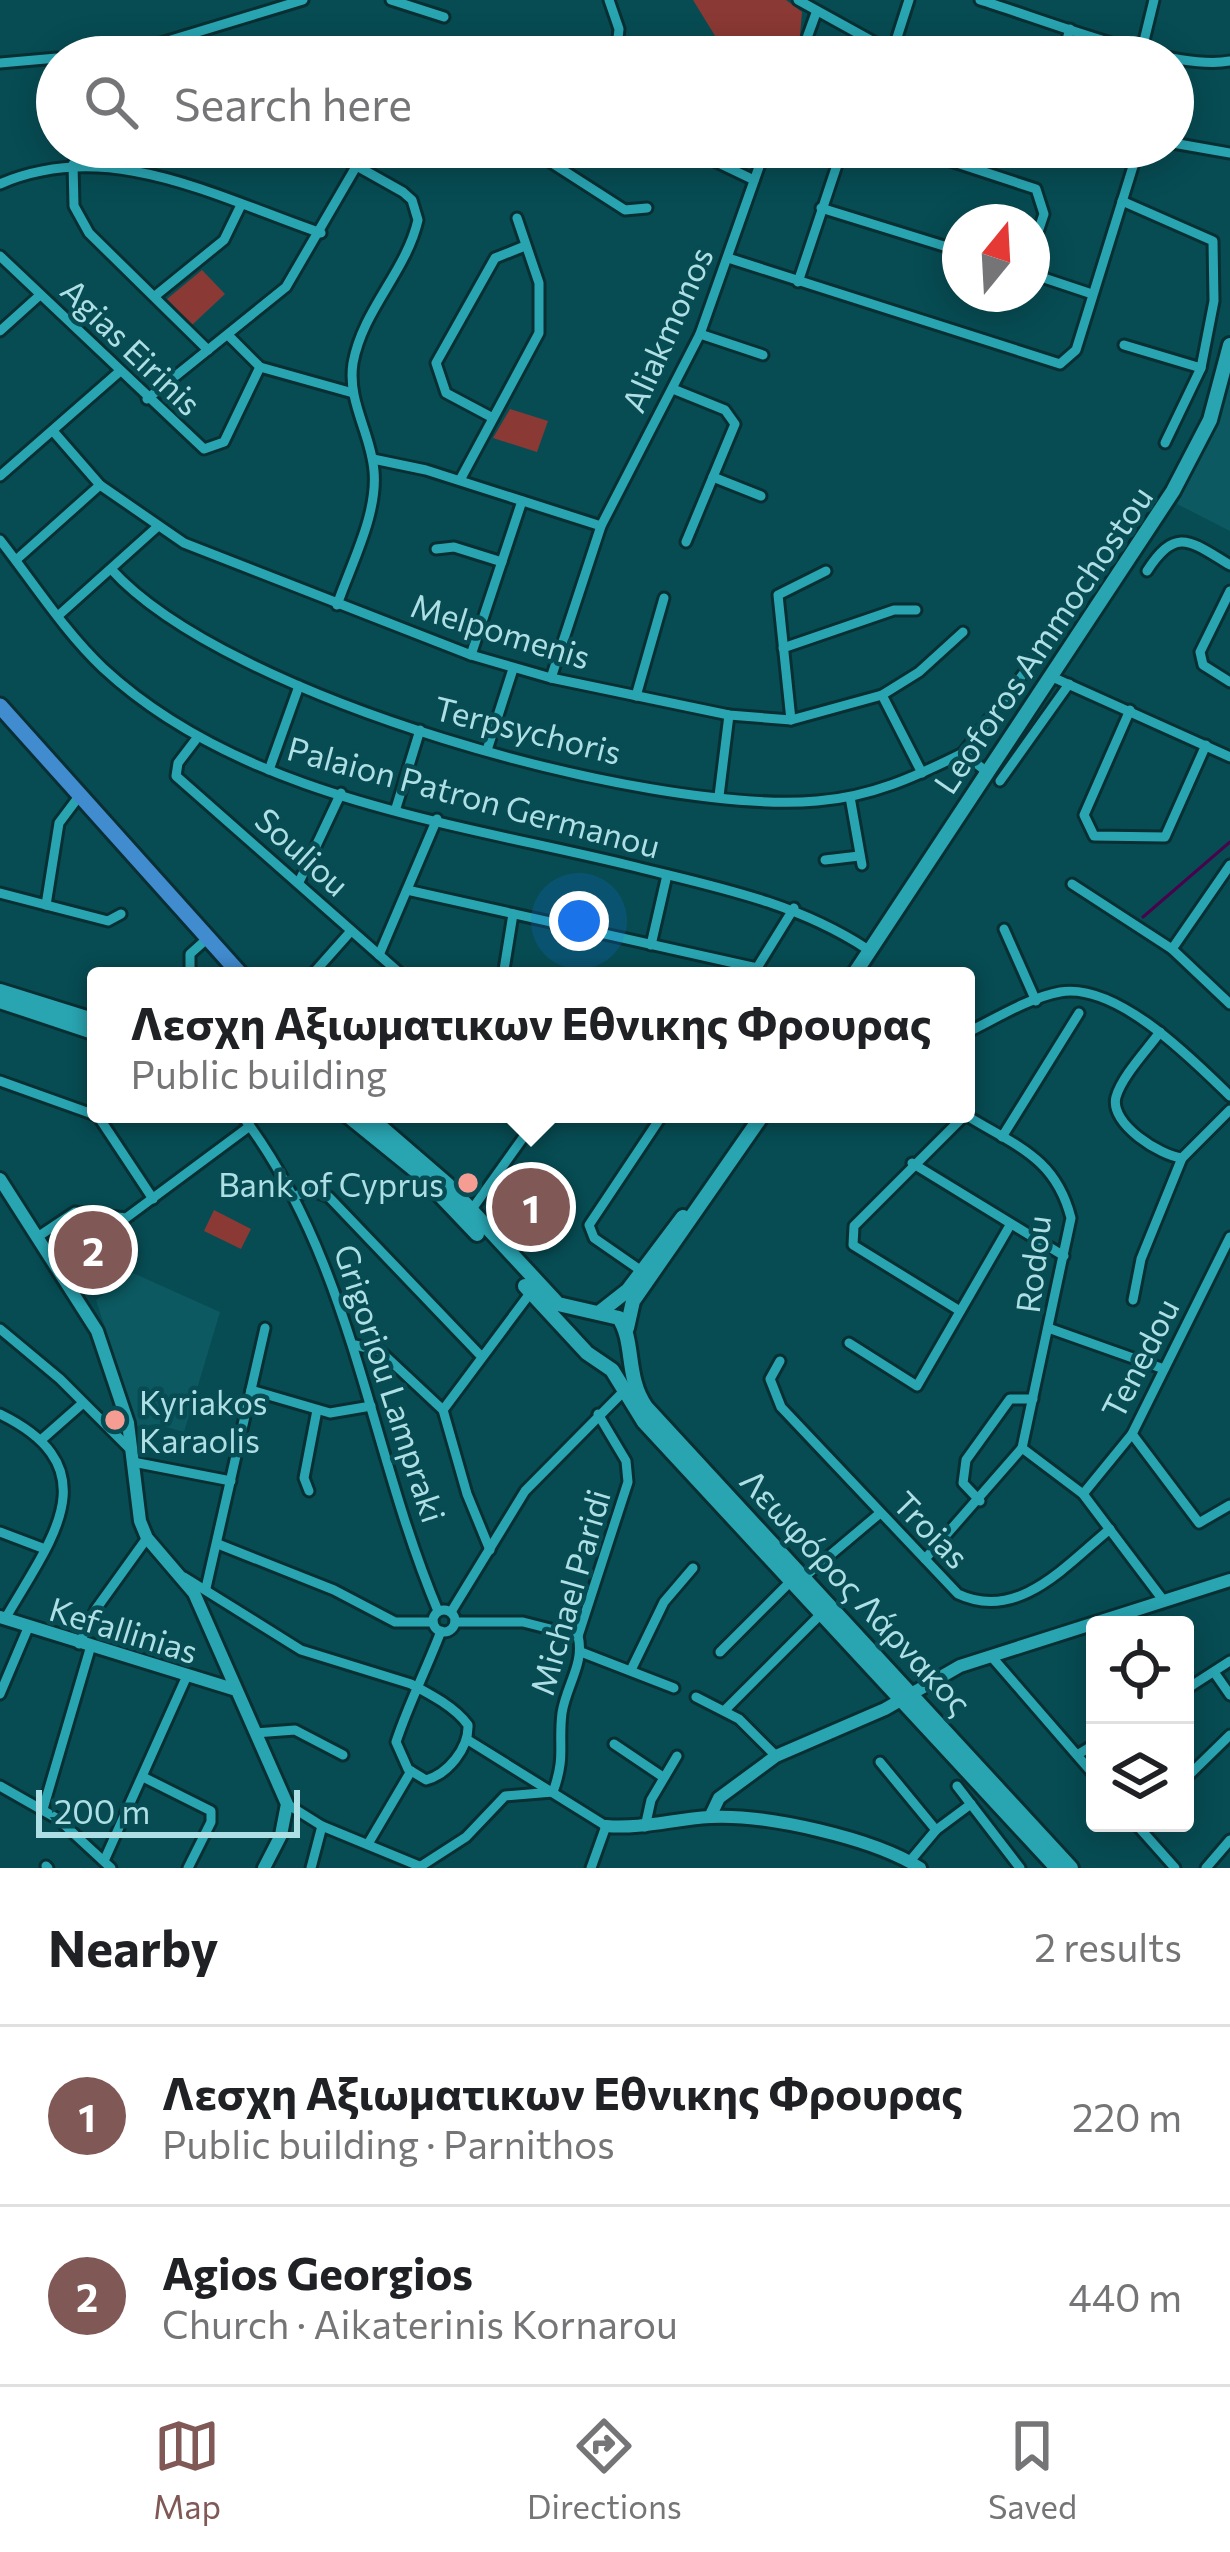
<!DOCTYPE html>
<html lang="en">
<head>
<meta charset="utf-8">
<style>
	:root { --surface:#fff; --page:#f6f6f6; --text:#202124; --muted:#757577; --line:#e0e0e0; --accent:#805856 }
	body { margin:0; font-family:Commissioner,sans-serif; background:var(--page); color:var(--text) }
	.controls { position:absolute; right:36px; bottom:36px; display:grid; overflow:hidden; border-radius:12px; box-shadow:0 6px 30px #0003 }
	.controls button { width:108px; height:108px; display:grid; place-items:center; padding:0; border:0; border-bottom:3px solid var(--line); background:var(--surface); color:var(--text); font:60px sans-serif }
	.compass { position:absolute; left:942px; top:204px; width:108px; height:108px; border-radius:50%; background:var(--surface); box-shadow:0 6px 30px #0003; rotate:18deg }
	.scale { position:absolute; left:36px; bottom:30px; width:264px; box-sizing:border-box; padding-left:12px; border:6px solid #addfe5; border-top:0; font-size:33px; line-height:42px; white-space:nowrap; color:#addfe5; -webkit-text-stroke:9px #074c53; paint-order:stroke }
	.you { position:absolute; left:579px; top:921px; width:42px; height:42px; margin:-30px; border:9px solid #fff; border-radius:50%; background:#1a73e8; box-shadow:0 0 0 18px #1a73e833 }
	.badge { display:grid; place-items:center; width:78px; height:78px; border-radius:50%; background:var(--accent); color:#fff; font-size:39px; font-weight:700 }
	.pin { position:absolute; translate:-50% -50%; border:6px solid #fff; box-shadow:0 3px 12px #0006 }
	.popup { position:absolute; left:87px; top:967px; width:888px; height:156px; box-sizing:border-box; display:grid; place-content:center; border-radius:12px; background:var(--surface); filter:drop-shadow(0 3px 9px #0005); font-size:39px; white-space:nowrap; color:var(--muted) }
	.popup b { font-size:45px; color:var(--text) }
	.popup::after { content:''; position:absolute; left:50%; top:100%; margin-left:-24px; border:24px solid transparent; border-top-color:var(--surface) }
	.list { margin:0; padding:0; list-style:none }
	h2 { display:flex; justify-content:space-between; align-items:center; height:156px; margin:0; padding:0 48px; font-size:51px }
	h2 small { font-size:39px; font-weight:400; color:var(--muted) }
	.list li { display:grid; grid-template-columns:78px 1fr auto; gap:36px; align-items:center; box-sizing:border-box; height:180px; padding:0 48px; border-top:3px solid var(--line) }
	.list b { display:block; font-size:45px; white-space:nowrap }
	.list p { margin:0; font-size:39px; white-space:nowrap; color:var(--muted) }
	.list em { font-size:39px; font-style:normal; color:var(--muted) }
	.icon { flex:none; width:66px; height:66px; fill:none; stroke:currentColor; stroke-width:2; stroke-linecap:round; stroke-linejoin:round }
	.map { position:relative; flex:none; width:1230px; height:1868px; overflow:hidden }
	.search { position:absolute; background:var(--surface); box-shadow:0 6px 30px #0003; left:36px; right:36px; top:36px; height:132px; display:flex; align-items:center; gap:30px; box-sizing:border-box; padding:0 42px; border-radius:66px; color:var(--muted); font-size:45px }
	.sheet { height:516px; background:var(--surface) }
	nav { display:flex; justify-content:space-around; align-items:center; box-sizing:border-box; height:168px; border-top:3px solid var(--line); background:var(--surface); font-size:33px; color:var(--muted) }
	nav a { display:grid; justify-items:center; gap:6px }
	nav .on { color:var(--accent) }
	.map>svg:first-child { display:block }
	.built { fill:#0c5961 }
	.green { fill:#8b3934 }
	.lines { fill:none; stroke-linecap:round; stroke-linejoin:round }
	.stream { stroke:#49034c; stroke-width:3 }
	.minor-casing { stroke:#092f33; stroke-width:15 }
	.tertiary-casing { stroke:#092f33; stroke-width:18 }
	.secondary-casing { stroke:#092f33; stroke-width:20 }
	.primary-casing { stroke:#092f33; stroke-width:21 }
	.minor { stroke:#29a5b2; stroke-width:9 }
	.tertiary { stroke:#29a5b2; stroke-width:12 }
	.secondary { stroke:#29a5b2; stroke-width:14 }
	.primary { stroke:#418bcf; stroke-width:15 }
	.poi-dot { fill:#f59c93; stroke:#074c53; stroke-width:4.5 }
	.labels { text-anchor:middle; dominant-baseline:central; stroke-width:9; stroke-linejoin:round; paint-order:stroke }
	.street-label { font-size:33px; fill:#addfe5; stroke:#074c53 }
	.poi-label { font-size:33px; fill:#addfe5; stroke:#074c53; text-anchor:end }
</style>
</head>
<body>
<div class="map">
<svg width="1230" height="1868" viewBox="0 0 1230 1868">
	<rect width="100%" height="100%" fill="#074c53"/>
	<!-- built -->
	<g class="built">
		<polygon points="1230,330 1230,531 1177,504 1224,391"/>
		<polygon points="133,1273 220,1312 184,1432 156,1424 137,1427 96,1300"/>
	</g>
	<!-- green -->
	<g class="green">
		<polygon points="693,0 786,0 802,12 800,36 778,57 728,57"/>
		<polygon points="202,270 225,294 192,325 167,299"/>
		<polygon points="510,409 548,421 537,452 493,438"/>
		<polygon points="214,1210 251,1229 241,1249 204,1231"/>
	</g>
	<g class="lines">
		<!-- stream -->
		<polyline class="stream" points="1143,917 1230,842"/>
		<defs>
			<g id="minor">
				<polyline points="391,0 444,17"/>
				<polyline points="609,0 619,29 616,57"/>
				<polyline points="798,0 901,57"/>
				<path d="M 980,0 C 1040,18 1172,72 1230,61"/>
				<polyline points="1142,49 1154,0"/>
				<polyline points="892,53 909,0"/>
				<polyline points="78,57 161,43 303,0"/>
				<polyline points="800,57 816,13"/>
				<polyline points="1062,57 1070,29"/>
				<polyline points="0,63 57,58"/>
				<polyline points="1173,143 1230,153"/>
				<path d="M 323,147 L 403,192 L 412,200 L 418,220 C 406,272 363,309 353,363 C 347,402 371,433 374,471 C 378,514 351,564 337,605"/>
				<polyline points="527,147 625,210 647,208"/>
				<polyline points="685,147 754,180"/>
				<polyline points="908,147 1036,189 1044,214 1032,250"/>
				<polyline points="202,154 206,147"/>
				<polyline points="73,164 74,206 89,233 208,350"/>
				<path d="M 0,184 C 109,137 216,197 321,233"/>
				<polyline points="1122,201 1213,241 1214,301 1201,368 1124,345"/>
				<polyline points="821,208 960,251"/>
				<polyline points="0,256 204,449 224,442 260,367"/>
				<polyline points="728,258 1060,364 1076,350 1139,147"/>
				<polyline points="1032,274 1092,294"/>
				<polyline points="798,282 843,147"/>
				<polyline points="155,296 224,240 241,205"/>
				<polyline points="0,331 40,295"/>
				<polyline points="700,334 763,355"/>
				<polyline points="230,337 260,367 353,393"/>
				<polyline points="673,389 725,410 735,424 686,542"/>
				<polyline points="147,399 286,287 357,165"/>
				<polyline points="493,418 446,393 436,363 495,258 525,246"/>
				<polyline points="53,431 100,485 184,543 471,655 551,678 729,715 791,720 882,695 919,672 963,632"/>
				<polyline points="1165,443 1201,368"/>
				<polyline points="373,459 426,470 601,526"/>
				<polyline points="0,476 119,372"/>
				<polyline points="713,477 761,496"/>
				<polyline points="460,480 539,333 539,283 517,218"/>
				<path d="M 0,540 C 33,582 64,631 103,668 C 242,797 450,822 628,865 C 712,886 794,901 867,949"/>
				<polyline points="436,549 454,547 502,562"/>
				<polyline points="16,560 100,485"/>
				<path d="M 111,569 C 227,698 646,815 817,801 C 871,797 915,777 963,753 L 987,772"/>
				<path d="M 1147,571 C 1176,526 1190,541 1230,565"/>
				<polyline points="1230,591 1200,652 1203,665 1230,682"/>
				<polyline points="59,615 156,528"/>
				<polyline points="783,648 894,610 916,610"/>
				<polyline points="471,655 522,501"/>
				<polyline points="1050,676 1230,757"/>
				<polyline points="551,678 601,526 700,334 766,147"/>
				<polyline points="882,695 922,773"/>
				<polyline points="636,696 664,598"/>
				<polyline points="1130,710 1084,815 1094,836 1165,837 1206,745"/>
				<polyline points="791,720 778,595 826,571"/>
				<polyline points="197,738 178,763 176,776 403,976"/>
				<polyline points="487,750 513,669"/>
				<polyline points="963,753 1030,665"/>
				<polyline points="269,770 299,686"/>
				<polyline points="1000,781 1069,684"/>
				<polyline points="719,796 729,715"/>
				<polyline points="850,797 862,865"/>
				<polyline points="396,808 420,730"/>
				<polyline points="825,860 859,856"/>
				<polyline points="299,882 341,793"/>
				<polyline points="1072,884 1172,949 1230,1004"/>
				<polyline points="407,890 757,968"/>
				<polyline points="0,893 108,921 121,914"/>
				<polyline points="46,905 59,823 80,795"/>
				<polyline points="1004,929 1036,1001"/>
				<polyline points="651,945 667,875"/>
				<polyline points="1172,949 1230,865"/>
				<polyline points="379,955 437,819"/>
				<polyline points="190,976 190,954 209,937"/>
				<polyline points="311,976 351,931"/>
				<polyline points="503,976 513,914"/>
				<polyline points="752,976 794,908"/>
				<path d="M 1160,1032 C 1147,1050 1122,1076 1116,1097 C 1109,1124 1161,1156 1182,1158 L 1230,1110"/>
				<path d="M 966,1033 C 995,1019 1028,998 1060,992 C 1117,982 1193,1060 1230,1096"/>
				<polyline points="0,1081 98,1116 153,1199"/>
				<path d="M 241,1114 C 353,1261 368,1445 438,1611"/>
				<polyline points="787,1114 804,1114"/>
				<polyline points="1002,1137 1079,1013"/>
				<polyline points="912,1163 1064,1256"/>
				<polyline points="294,1196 312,1191 329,1197 481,1356"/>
				<polyline points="470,1212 540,1114"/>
				<polyline points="39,1236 75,1212 126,1218 250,1126"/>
				<polyline points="643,1272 594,1238 589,1225 663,1114"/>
				<polyline points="1133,1300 1141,1259 1182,1158"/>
				<polyline points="960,1311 853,1245 854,1226 965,1115"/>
				<polyline points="0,1329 60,1379 131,1450"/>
				<polyline points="1051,1329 1164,1369"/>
				<polyline points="849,1343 917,1386 1009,1227"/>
				<polyline points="355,1345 380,1351 443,1410 467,1494 490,1550"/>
				<path d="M 780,1361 L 770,1379 L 781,1407 L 958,1594 C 1018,1622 1065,1566 1110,1529"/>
				<polyline points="251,1390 330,1413 371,1406"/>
				<polyline points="443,1410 531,1292"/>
				<path d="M 0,1414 C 113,1469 49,1542 5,1619"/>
				<polyline points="1132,1434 1199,1523 1230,1505"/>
				<polyline points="41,1440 83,1403"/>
				<polyline points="1022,1448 1083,1494 1163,1600"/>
				<polyline points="133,1462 231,1481"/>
				<polyline points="309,1491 304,1478 317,1410"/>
				<polyline points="1083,1494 1132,1434 1230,1237"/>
				<polyline points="980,1501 963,1483 966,1460 1010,1399 1033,1399"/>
				<polyline points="0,1532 45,1549"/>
				<polyline points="218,1544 334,1590 395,1622 433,1622"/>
				<path d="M 925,1559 L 1022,1448 L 1071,1218 C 1055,1156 1015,1146 964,1114"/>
				<path d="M 184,1577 L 301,1650 L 411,1684 C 430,1694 455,1707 468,1725 C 469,1748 448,1774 426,1780 L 408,1769 L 396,1742 C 408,1705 427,1668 441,1631"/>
				<polyline points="803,1578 879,1514"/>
				<polyline points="206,1588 265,1328"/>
				<circle cx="444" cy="1621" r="11"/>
				<polyline points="451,1612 525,1491 623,1392"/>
				<polyline points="455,1622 523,1622 578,1636"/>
				<polyline points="79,1644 96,1609 147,1538"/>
				<polyline points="581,1652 674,1688"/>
				<polyline points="720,1652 790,1582"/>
				<polyline points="991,1656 1095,1776"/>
				<polyline points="631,1670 664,1602 693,1568"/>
				<polyline points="1214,1672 1230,1695"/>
				<polyline points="1185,1690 1230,1661"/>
				<polyline points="0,1694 28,1628"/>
				<polyline points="696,1697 739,1719 776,1756"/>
				<polyline points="725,1710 820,1615"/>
				<polyline points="255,1733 295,1730 343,1755"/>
				<polyline points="468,1740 606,1826 591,1868"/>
				<polyline points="614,1744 663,1777"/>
				<polyline points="1077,1755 1095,1744"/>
				<polyline points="880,1762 936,1830"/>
				<polyline points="143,1777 211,1811 211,1822 188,1868"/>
				<polyline points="1185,1779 1230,1735"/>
				<polyline points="0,1786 58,1819 111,1868"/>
				<polyline points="957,1786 1020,1868"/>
				<path d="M 553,1792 C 566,1756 558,1746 562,1713 C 566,1686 585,1663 578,1636 L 628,1482 L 626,1461 L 598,1414"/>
				<polyline points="287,1804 322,1826 419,1866"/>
				<polyline points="43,1809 90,1649"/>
				<polyline points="1135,1823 1175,1868"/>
				<polyline points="645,1827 651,1800 677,1756"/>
				<polyline points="368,1844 411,1771"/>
				<polyline points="104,1861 186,1678"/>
				<polyline points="910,1861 936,1830 971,1804"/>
				<polyline points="46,1866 48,1868"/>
				<polyline points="311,1868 322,1826"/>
				<polyline points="418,1868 466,1837 505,1796 553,1792"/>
				<polyline points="1206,1868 1230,1840"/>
			</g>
			<g id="tertiary">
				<polyline points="0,1179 97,1331 128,1423 140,1521 147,1538 194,1593 287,1804 281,1835 264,1868"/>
				<polyline points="0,1617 233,1689"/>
				<polyline points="710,1817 719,1798 776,1756 885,1709 960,1666 1230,1580"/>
				<path d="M 606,1826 C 642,1829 674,1819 710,1817 C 766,1814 873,1838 920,1868"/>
			</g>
			<g id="secondary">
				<polyline points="853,976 1173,491 1210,420 1230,345"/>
				<polyline points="0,991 96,1021"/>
				<polyline points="0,1001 96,1033"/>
				<polyline points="346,1114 420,1174 477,1234"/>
				<path d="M 366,1114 L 447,1184 L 558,1304 L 619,1318 C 635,1342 625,1377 646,1407 L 1071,1868"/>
				<polyline points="525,1286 587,1353 612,1370 644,1422 1057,1868"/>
				<polyline points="600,1312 628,1290 683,1217"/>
				<polyline points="627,1328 633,1301 763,1114"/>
			</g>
			<polyline id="primary" points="0,706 242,976"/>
		</defs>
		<!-- minor casing -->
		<use href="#minor" class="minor-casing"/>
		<!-- tertiary casing -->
		<use href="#tertiary" class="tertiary-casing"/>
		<!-- secondary casing -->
		<use href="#secondary" class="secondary-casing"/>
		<!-- primary casing -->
		<use href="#primary" class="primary-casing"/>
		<!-- minor -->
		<use href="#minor" class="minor"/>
		<!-- tertiary -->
		<use href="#tertiary" class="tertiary"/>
		<!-- secondary -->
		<use href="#secondary" class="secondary"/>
		<!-- primary -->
		<use href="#primary" class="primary"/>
	</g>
	<!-- markers -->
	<g class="poi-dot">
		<circle cx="468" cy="1183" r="12"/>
		<circle cx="115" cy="1420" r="12"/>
	</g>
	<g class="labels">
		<!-- street labels -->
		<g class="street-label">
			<text transform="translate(666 329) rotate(-66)">Aliakmonos</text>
			<text transform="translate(132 346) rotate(44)">Agias Eirinis</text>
			<text transform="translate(501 630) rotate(17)">Melpomenis</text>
			<text transform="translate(1042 639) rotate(-56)">Leoforos Ammochostou</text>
			<text transform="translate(528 729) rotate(14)">Terpsychoris</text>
			<text transform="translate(474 796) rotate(15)">Palaion Patron Germanou</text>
			<text transform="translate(303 851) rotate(42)">Souliou</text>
			<text transform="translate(1032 1264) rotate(-83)">Rodou</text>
			<text transform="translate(1139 1358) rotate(-63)">Tenedou</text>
			<text transform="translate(391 1383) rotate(72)">Grigoriou Lampraki</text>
			<text transform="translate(932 1529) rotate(46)">Troias</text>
			<text transform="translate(857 1591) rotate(47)">Λεωφόρος Λάρνακος</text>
			<text transform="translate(569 1592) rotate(-74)">Michael Paridi</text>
			<text transform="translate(124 1629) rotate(17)">Kefallinias</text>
		</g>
		<!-- poi labels -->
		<g class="poi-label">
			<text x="444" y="1183">Bank of Cyprus</text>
			<text x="139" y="1401" text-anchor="start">Kyriakos<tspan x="139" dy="38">Karaolis</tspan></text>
		</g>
	</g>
</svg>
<div class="controls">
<button><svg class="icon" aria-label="locate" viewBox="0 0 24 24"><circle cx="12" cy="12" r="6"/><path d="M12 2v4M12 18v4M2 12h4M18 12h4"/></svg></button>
<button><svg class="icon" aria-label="layers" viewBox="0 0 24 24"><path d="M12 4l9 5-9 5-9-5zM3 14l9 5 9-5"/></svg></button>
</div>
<svg class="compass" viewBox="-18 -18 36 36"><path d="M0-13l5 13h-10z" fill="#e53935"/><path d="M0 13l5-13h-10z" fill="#757577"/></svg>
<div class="scale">200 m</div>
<div class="you"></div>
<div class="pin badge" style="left:531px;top:1207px">1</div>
<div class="popup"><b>Λεσχη Αξιωματικων Εθνικης Φρουρας</b>Public building</div>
<div class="pin badge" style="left:93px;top:1250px">2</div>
<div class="search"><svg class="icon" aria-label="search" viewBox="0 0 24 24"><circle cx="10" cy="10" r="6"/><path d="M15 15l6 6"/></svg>Search here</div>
</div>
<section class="sheet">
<h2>Nearby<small>2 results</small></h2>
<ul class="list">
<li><span class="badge">1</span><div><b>Λεσχη Αξιωματικων Εθνικης Φρουρας</b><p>Public building · Parnithos</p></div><em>220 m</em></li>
<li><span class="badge">2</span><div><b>Agios Georgios</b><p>Church · Aikaterinis Kornarou</p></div><em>440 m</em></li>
</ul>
</section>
<nav>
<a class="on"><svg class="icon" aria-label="map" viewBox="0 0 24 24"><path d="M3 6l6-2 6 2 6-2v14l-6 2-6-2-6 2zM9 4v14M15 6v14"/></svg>Map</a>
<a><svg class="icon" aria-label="directions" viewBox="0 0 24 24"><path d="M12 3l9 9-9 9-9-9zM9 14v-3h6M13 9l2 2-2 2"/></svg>Directions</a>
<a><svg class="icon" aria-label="saved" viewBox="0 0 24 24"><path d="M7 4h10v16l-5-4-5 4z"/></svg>Saved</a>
</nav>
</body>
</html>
